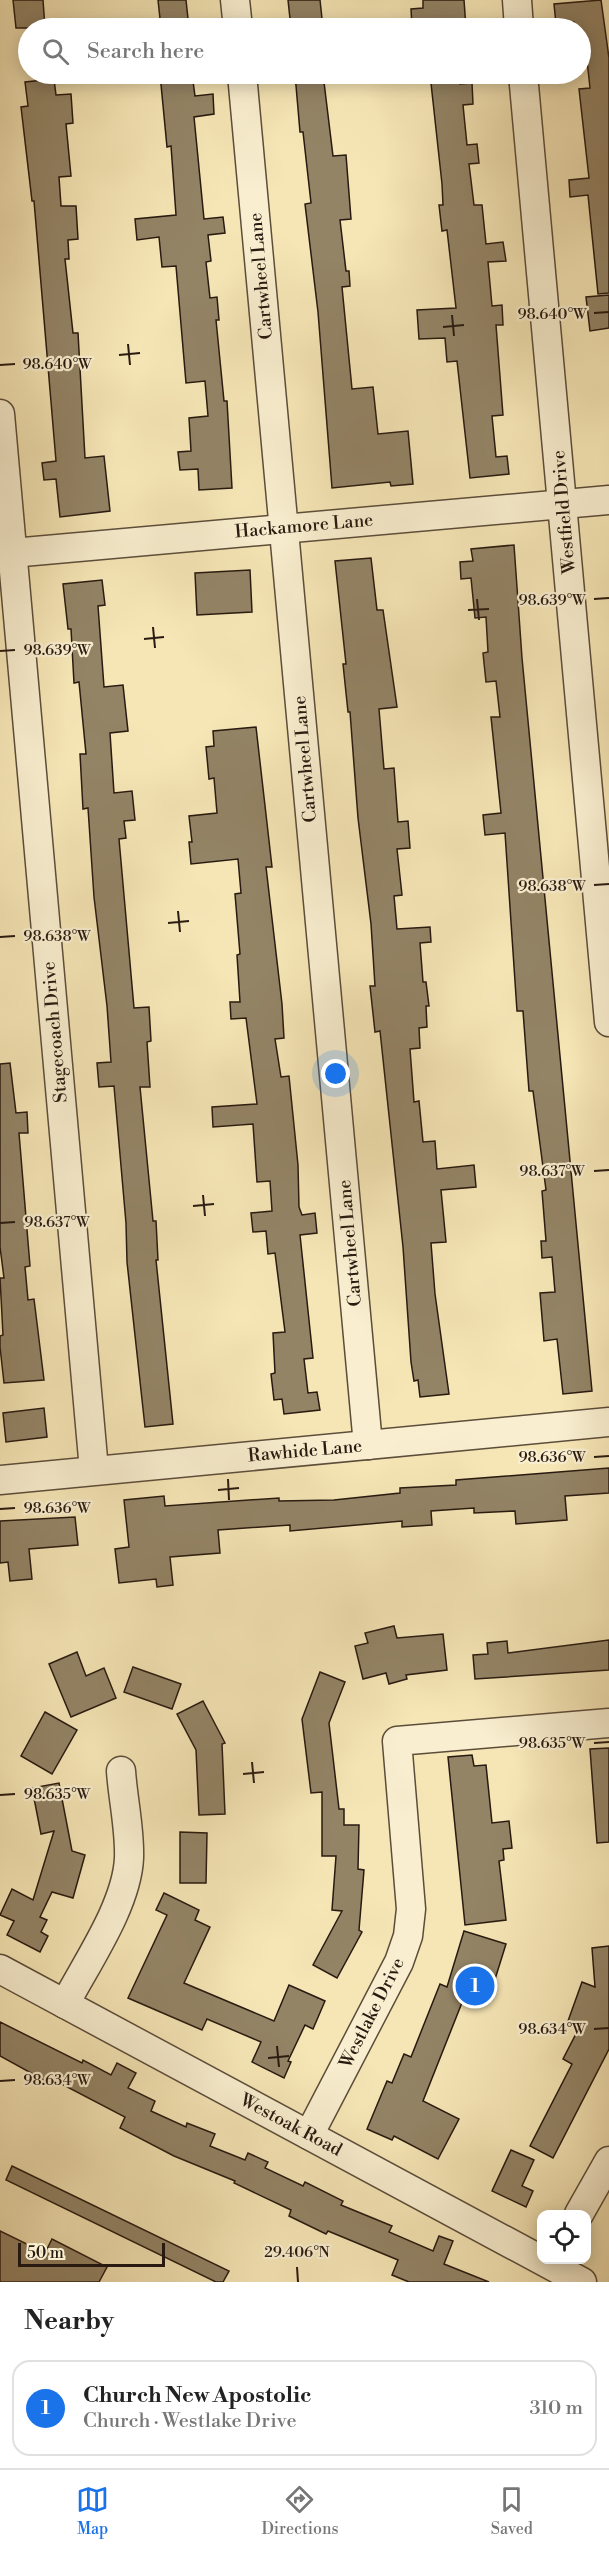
<!DOCTYPE html>
<html lang="en">
<head>
<meta charset="utf-8">
<style>
	:root { --surface:#fff; --page:#f2f2f2; --text:#222; --muted:#767676; --line:#e0e0e0; --accent:#1a73e8 }
	body { margin:0; font-family:"Libre Bodoni",serif; background:var(--page); color:var(--text) }
	.controls { position:absolute; right:18px; bottom:18px; display:grid; overflow:hidden; border-radius:12px; box-shadow:0 3px 15px #0003 }
	.controls button { width:54px; height:54px; display:grid; place-items:center; padding:0; border:0; border-bottom:2px solid var(--line); background:var(--surface); color:var(--text); font:30px sans-serif }
	.scale { position:absolute; left:18px; bottom:15px; width:147px; box-sizing:border-box; padding-left:6px; border:3px solid #281a10; border-top:0; font-size:16px; line-height:21px; white-space:nowrap; color:#281a10; -webkit-text-stroke:4px #f9efd0; paint-order:stroke }
	.you { position:absolute; left:336px; top:1074px; width:21px; height:21px; margin:-15px; border:4px solid #fff; border-radius:50%; background:#1a73e8; box-shadow:0 0 0 9px #1a73e833 }
	.badge { display:grid; place-items:center; width:39px; height:39px; border-radius:50%; background:var(--accent); color:#fff; font-size:20px; font-weight:700 }
	.pin { position:absolute; translate:-50% -50%; border:3px solid #fff; box-shadow:0 2px 6px #0006 }
	.list { margin:0; padding:0; list-style:none }
	h2 { display:flex; justify-content:space-between; align-items:center; height:78px; margin:0; padding:0 24px; font-size:26px }
	h2 small { font-size:20px; font-weight:400; color:var(--muted) }
	.list li { display:grid; grid-template-columns:39px 1fr auto; gap:18px; align-items:center; box-sizing:border-box; height:96px; margin:0 12px 12px; padding:0 12px; border:2px solid var(--line); border-radius:18px }
	.list b { display:block; font-size:22px; white-space:nowrap }
	.list p { margin:0; font-size:20px; white-space:nowrap; color:var(--muted) }
	.list em { font-size:20px; font-style:normal; color:var(--muted) }
	.icon { flex:none; width:33px; height:33px; fill:none; stroke:currentColor; stroke-width:2; stroke-linecap:round; stroke-linejoin:round }
	.map { position:relative; flex:none; width:609px; height:2282px; overflow:hidden }
	.search { position:absolute; background:var(--surface); box-shadow:0 3px 15px #0003; left:18px; right:18px; top:18px; height:66px; display:flex; align-items:center; gap:15px; box-sizing:border-box; padding:0 21px; border-radius:33px; color:var(--muted); font-size:22px }
	.sheet { height:186px; background:var(--surface) }
	nav { display:flex; justify-content:space-around; align-items:center; box-sizing:border-box; height:84px; border-top:2px solid var(--line); background:var(--surface); font-size:16px; color:var(--muted) }
	nav a { display:grid; justify-items:center; gap:3px }
	nav .on { color:var(--accent) }
	.map>svg:first-child { display:block }
	.building { fill:#938466; stroke:#281a10; stroke-width:1.5 }
	.lines { fill:none; stroke-linecap:round; stroke-linejoin:round }
	.minor-casing { stroke:#5c4d3a; stroke-width:31 }
	.minor { stroke:#f9efd0; stroke-width:28 }
	.ticks { fill:none; stroke:#281a10; stroke-width:2 }
	.labels { text-anchor:middle; dominant-baseline:central; stroke-width:4.5; stroke-linejoin:round; paint-order:stroke }
	.street-label { font-size:18px; fill:#281a10; stroke:#f9efd0 }
	.ticks-label { font-size:15px; text-anchor:middle; fill:#281a10; stroke:#f9efd0; stroke-width:4.5; stroke-linejoin:round; paint-order:stroke }
</style>
</head>
<body>
<div class="map">
<svg width="609" height="2282" viewBox="0 0 609 2282">
	<rect width="100%" height="100%" fill="#f6e6b6"/>
	<filter id="stains"><feTurbulence type="fractalNoise" baseFrequency=".00333" numOctaves="4"/><feColorMatrix values="0 0 0 0 .2 0 0 0 0 .09 0 0 0 0 .02 0 0 0 .5 -.17"/></filter>
	<radialGradient id="worn" r=".72"><stop offset=".6" stop-color="#630" stop-opacity="0"/><stop offset="1" stop-color="#630" stop-opacity=".3"/></radialGradient>
	<!-- building -->
	<g class="building">
		<polygon points="13,0 43,0 45,28 16,28"/>
		<polygon points="158,0 186,0 189,28 161,28"/>
		<polygon points="288,0 320,0 323,28 291,28"/>
		<polygon points="423,0 464,0 466,28 412,27 411,9 423,8"/>
		<polygon points="601,0 609,58 609,293 598,294 588,195 570,197 569,180 589,178 579,89 590,88 586,51 580,51 580,28 575,28 574,22 556,24 554,4"/>
		<polygon points="160,74 192,74 195,96 213,94 214,114 194,117 204,219 223,217 225,233 208,235 211,261 206,262 210,298 217,297 219,320 216,320 224,401 227,401 232,488 199,490 198,469 180,470 178,452 191,451 189,418 208,416 205,381 186,383 176,266 162,267 159,237 137,240 135,219 176,215 171,146 167,147"/>
		<polygon points="295,74 323,74 333,156 346,155 351,219 340,220 346,271 349,271 350,286 342,287 352,389 373,387 378,434 408,431 413,484 391,486 390,482 332,488 318,312 305,204 311,203 303,132 300,132"/>
		<polygon points="430,74 460,74 460,84 472,83 473,104 463,105 467,145 477,144 479,163 469,164 474,205 482,205 486,244 503,242 506,261 488,262 492,306 502,305 503,325 496,325 503,415 492,416 496,457 507,456 509,474 470,478 457,361 447,362 445,338 419,339 417,310 456,308 447,230 442,231 439,205 443,205 442,184"/>
		<polygon points="54,79 56,95 71,94 73,123 66,124 71,176 59,177 61,206 76,206 78,239 68,240 69,259 65,259 73,333 78,333 85,458 104,456 110,511 60,517 56,479 44,480 42,463 56,461 34,201 32,201 21,107 28,106 25,82"/>
		<polygon points="609,295 609,328 590,331 586,297"/>
		<polygon points="514,545 522,658 592,1391 563,1394 557,1339 544,1341 540,1293 555,1292 552,1257 542,1258 541,1241 546,1241 542,1191 546,1190 533,1091 529,1091 523,1011 517,1011 505,833 485,835 483,815 501,813 491,717 500,717 496,681 486,682 483,653 488,652 486,617 475,618 471,578 461,579 460,562 473,561 471,549"/>
		<polygon points="371,558 377,610 383,610 397,707 379,709 384,769 394,768 398,822 408,821 410,848 397,849 402,895 394,896 397,929 430,927 431,942 420,943 423,982 426,982 429,1006 426,1006 427,1027 419,1028 420,1048 410,1049 414,1102 419,1101 423,1142 435,1141 437,1169 474,1165 476,1187 441,1190 446,1242 431,1243 435,1294 449,1394 420,1397 418,1380 414,1381 411,1362 403,1247 380,1031 375,1032 370,986 375,986 371,924 358,818 350,712 348,712 343,664 346,664 335,561"/>
		<polygon points="250,570 252,612 197,615 195,573"/>
		<polygon points="102,580 105,605 98,606 104,687 123,685 128,731 110,733 114,793 132,791 135,820 124,821 126,838 119,839 134,1008 149,1007 151,1041 147,1042 150,1087 140,1087 153,1221 156,1221 158,1260 156,1260 173,1424 145,1427 127,1262 126,1223 114,1086 99,1087 97,1063 111,1062 107,1006 94,897 88,808 83,809 80,754 86,754 79,682 74,683 71,629 68,629 63,584"/>
		<polygon points="256,727 272,867 266,867 282,1004 284,1038 275,1039 281,1077 289,1076 298,1165 299,1207 302,1215 315,1213 317,1233 300,1235 313,1358 304,1359 308,1393 317,1392 320,1410 284,1414 282,1399 274,1400 271,1374 275,1373 273,1333 285,1332 275,1253 268,1254 266,1231 253,1232 251,1213 272,1211 270,1181 257,1182 253,1124 213,1127 212,1107 257,1104 246,1018 231,1019 230,1002 240,1002 237,955 240,954 235,894 241,893 238,859 191,864 189,842 192,842 189,816 217,813 214,778 209,779 206,747 214,746 213,731"/>
		<polygon points="10,1063 16,1113 27,1112 28,1133 19,1133 30,1266 25,1267 28,1300 34,1299 44,1380 4,1383 0,1347 0,1336 3,1335 0,1278 4,1278 0,1247 0,1064"/>
		<polygon points="44,1408 47,1437 6,1442 3,1413"/>
		<polygon points="609,1468 609,1493 565,1496 567,1520 516,1524 515,1511 474,1513 474,1508 431,1511 432,1525 402,1527 402,1521 290,1531 290,1525 218,1530 220,1553 170,1557 173,1585 157,1587 156,1579 119,1583 115,1549 129,1547 124,1500 164,1496 165,1506 279,1498 279,1501 334,1500 400,1493 400,1488 456,1485 456,1480"/>
		<polygon points="75,1517 78,1545 29,1549 32,1579 10,1581 8,1562 0,1563 0,1521"/>
		<polygon points="394,1626 397,1638 443,1634 447,1670 406,1675 407,1679 389,1684 386,1673 363,1679 355,1646 368,1643 365,1633"/>
		<polygon points="609,1640 609,1670 475,1679 473,1655 488,1654 487,1643 507,1641 508,1653"/>
		<polygon points="77,1652 86,1676 104,1668 116,1698 71,1717 49,1664"/>
		<polygon points="133,1667 181,1684 172,1709 124,1692"/>
		<polygon points="320,1672 345,1682 329,1723 339,1809 344,1809 344,1825 359,1825 358,1869 364,1870 359,1930 362,1932 337,1978 313,1965 342,1911 332,1910 336,1856 322,1856 322,1792 311,1793 302,1719"/>
		<polygon points="203,1701 225,1743 222,1744 225,1814 199,1815 196,1750 177,1714"/>
		<polygon points="45,1712 77,1730 52,1774 21,1756"/>
		<polygon points="609,1748 609,1842 597,1843 590,1749"/>
		<polygon points="472,1755 474,1766 486,1765 492,1823 509,1821 512,1848 503,1849 504,1860 499,1861 506,1920 465,1925 448,1757"/>
		<polygon points="59,1783 72,1851 85,1855 73,1898 52,1892 40,1917 47,1920 41,1932 48,1936 40,1952 7,1935 14,1921 0,1915 12,1889 33,1900 54,1831 41,1834 32,1788"/>
		<polygon points="180,1832 207,1833 206,1883 180,1883"/>
		<polygon points="164,1893 199,1910 195,1920 210,1927 184,1983 274,2021 289,1985 325,2001 313,2029 305,2025 288,2061 291,2062 284,2078 252,2062 261,2042 207,2019 202,2030 128,1998 167,1915 156,1910"/>
		<polygon points="464,1931 506,1944 491,1992 469,1985 423,2101 459,2119 438,2159 394,2136 392,2140 367,2129 387,2081 392,2083 404,2054 411,2057 440,1984 447,1987"/>
		<polygon points="609,1946 609,2049 553,2158 530,2146 572,2064 563,2059 580,2026 568,2021 582,1982 595,1987 592,1948"/>
		<polygon points="0,2022 82,2063 83,2060 111,2075 117,2063 136,2073 128,2088 155,2101 151,2111 186,2127 187,2123 215,2134 210,2146 245,2160 248,2153 268,2162 265,2168 303,2186 305,2182 343,2201 341,2205 392,2226 389,2232 433,2251 439,2236 453,2241 444,2264 489,2282 409,2282 392,2275 398,2260 328,2231 326,2234 289,2216 291,2210 234,2183 235,2181 174,2156 120,2128 125,2117 54,2080 51,2084 0,2056"/>
		<polygon points="511,2150 534,2160 522,2186 533,2191 526,2207 492,2191"/>
		<polygon points="12,2166 229,2271 223,2282 216,2282 6,2180"/>
		<polygon points="0,2231 45,2253 52,2239 107,2267 99,2282 0,2282"/>
	</g>
	<g class="lines">
		<defs>
			<g id="minor">
				<polyline points="235,0 238,28"/>
				<polyline points="517,0 519,28"/>
				<polyline points="242,74 368,1445"/>
				<polyline points="523,74 609,1022"/>
				<polyline points="0,414 94,1470"/>
				<polyline points="0,554 609,500"/>
				<polyline points="0,1480 609,1422"/>
				<polyline points="0,1969 582,2282"/>
				<path d="M 65,2004 C 87,1962 127,1905 129,1858 C 130,1829 123,1800 121,1771"/>
				<polyline points="309,2135 399,1962 408,1936 411,1909 397,1741 609,1723"/>
				<polyline points="579,2214 609,2161"/>
			</g>
		</defs>
		<!-- minor casing -->
		<use href="#minor" class="minor-casing"/>
		<!-- minor -->
		<use href="#minor" class="minor"/>
	</g>
	<!-- ticks -->
	<path class="ticks" d="M 594,313 L 609,312M 452,315 L 454,336M 443,327 L 464,325M 128,344 L 130,365M 119,355 L 140,353M 0,365 L 15,364M 477,599 L 479,620M 594,599 L 609,598M 468,610 L 489,609M 153,627 L 155,648M 144,639 L 164,637M 0,651 L 15,650M 594,885 L 609,884M 178,911 L 180,932M 168,923 L 189,921M 0,937 L 15,936M 594,1171 L 609,1170M 203,1195 L 205,1216M 193,1206 L 214,1204M 0,1223 L 15,1222M 594,1457 L 609,1456M 228,1479 L 229,1500M 218,1490 L 239,1488M 0,1509 L 15,1508M 594,1743 L 609,1742M 252,1762 L 254,1783M 243,1774 L 264,1772M 0,1795 L 15,1794M 594,2029 L 609,2028M 277,2046 L 279,2067M 268,2058 L 289,2056M 0,2081 L 15,2080M 297,2267 L 298,2282"/>
	<g class="labels">
		<!-- street labels -->
		<g class="street-label">
			<text transform="translate(261 276) rotate(-95)">Cartwheel Lane</text>
			<text transform="translate(564 512) rotate(-95)">Westfield Drive</text>
			<text transform="translate(304 526) rotate(-5)">Hackamore Lane</text>
			<text transform="translate(305 759) rotate(-95)">Cartwheel Lane</text>
			<text transform="translate(55 1032) rotate(-95)">Stagecoach Drive</text>
			<text transform="translate(350 1243) rotate(-95)">Cartwheel Lane</text>
			<text transform="translate(305 1451) rotate(-5)">Rawhide Lane</text>
			<text transform="translate(372 2013) rotate(-63)">Westlake Drive</text>
			<text transform="translate(291 2125) rotate(28)">Westoak Road</text>
		</g>
	</g>
	<g class="ticks-label">
		<text x="552" y="319">98.640°W</text>
		<text x="57" y="369">98.640°W</text>
		<text x="552" y="605">98.639°W</text>
		<text x="57" y="655">98.639°W</text>
		<text x="552" y="891">98.638°W</text>
		<text x="57" y="941">98.638°W</text>
		<text x="552" y="1176">98.637°W</text>
		<text x="57" y="1227">98.637°W</text>
		<text x="552" y="1462">98.636°W</text>
		<text x="57" y="1513">98.636°W</text>
		<text x="552" y="1748">98.635°W</text>
		<text x="57" y="1799">98.635°W</text>
		<text x="552" y="2034">98.634°W</text>
		<text x="57" y="2085">98.634°W</text>
		<text x="297" y="2257">29.406°N</text>
	</g>
	<rect width="100%" height="100%" filter="url(#stains)"/>
	<rect width="100%" height="100%" fill="url(#worn)"/>
</svg>
<div class="controls">
<button><svg class="icon" aria-label="locate" viewBox="0 0 24 24"><circle cx="12" cy="12" r="6"/><path d="M12 2v4M12 18v4M2 12h4M18 12h4"/></svg></button>
</div>
<div class="scale">50 m</div>
<div class="you"></div>
<div class="pin badge" style="left:475px;top:1986px">1</div>
<div class="search"><svg class="icon" aria-label="search" viewBox="0 0 24 24"><circle cx="10" cy="10" r="6"/><path d="M15 15l6 6"/></svg>Search here</div>
</div>
<section class="sheet">
<h2>Nearby<small></small></h2>
<ul class="list">
<li><span class="badge">1</span><div><b>Church New Apostolic</b><p>Church · Westlake Drive</p></div><em>310 m</em></li>
</ul>
</section>
<nav>
<a class="on"><svg class="icon" aria-label="map" viewBox="0 0 24 24"><path d="M3 6l6-2 6 2 6-2v14l-6 2-6-2-6 2zM9 4v14M15 6v14"/></svg>Map</a>
<a><svg class="icon" aria-label="directions" viewBox="0 0 24 24"><path d="M12 3l9 9-9 9-9-9zM9 14v-3h6M13 9l2 2-2 2"/></svg>Directions</a>
<a><svg class="icon" aria-label="saved" viewBox="0 0 24 24"><path d="M7 4h10v16l-5-4-5 4z"/></svg>Saved</a>
</nav>
</body>
</html>
